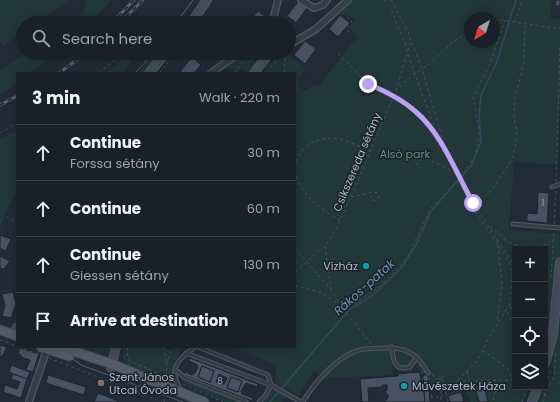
<!DOCTYPE html>
<html lang="en">
<head>
<meta charset="utf-8">
<style>
	:root { --surface:#19202a; --page:#222832; --text:#f1f3f6; --muted:#9fa3a8; --line:#373e47 }
	body { margin:0; font-family:Poppins,sans-serif; background:var(--page); color:var(--text) }
	.controls { position:absolute; right:12px; bottom:12px; display:grid; overflow:hidden; border-radius:0px; box-shadow:0 2px 10px #0003 }
	.controls button { width:36px; height:36px; display:grid; place-items:center; padding:0; border:0; border-bottom:1px solid var(--line); background:var(--surface); color:var(--text); font:20px sans-serif }
	.compass { position:absolute; left:464px; top:12px; width:36px; height:36px; border-radius:50%; background:var(--surface); box-shadow:0 2px 10px #0003; rotate:218deg }
	.stop { position:absolute; width:12px; height:12px; margin:-9px; border:3px solid #bca0f2; border-radius:50%; background:#fff }
	.stop.end { background:#bca0f2; border-color:#fff; box-shadow:0 1px 4px #0008 }
	.list { margin:0; padding:0; list-style:none }
	h2 { display:flex; justify-content:space-between; align-items:center; height:52px; margin:0; padding:0 16px; font-size:17px }
	h2 small { font-size:13px; font-weight:400; color:var(--muted) }
	.list li { display:grid; grid-template-columns:26px 1fr auto; gap:12px; align-items:center; box-sizing:border-box; height:56px; padding:0 16px; border-top:1px solid var(--line) }
	.list b { display:block; font-size:15px; white-space:nowrap }
	.list p { margin:0; font-size:13px; white-space:nowrap; color:var(--muted) }
	.list em { font-size:13px; font-style:normal; color:var(--muted) }
	.icon { flex:none; width:22px; height:22px; fill:none; stroke:currentColor; stroke-width:2; stroke-linecap:round; stroke-linejoin:round }
	.map { position:relative; flex:none; width:560px; height:402px; overflow:hidden }
	.search { position:absolute; background:var(--surface); box-shadow:0 2px 10px #0003; left:16px; top:16px; width:280px; height:44px; display:flex; align-items:center; gap:10px; box-sizing:border-box; padding:0 14px; border-radius:22px; color:var(--muted); font-size:15px }
	.panel { position:absolute; background:var(--surface); box-shadow:0 2px 10px #0003; left:16px; top:72px; width:280px; height:276px; border-radius:0px }
	.map>svg:first-child { display:block }
	.green { fill:#223739; fill-rule:evenodd }
	.lines { fill:none; stroke-linecap:round; stroke-linejoin:round }
	.stream { stroke:#34475f; stroke-width:1.5 }
	.building { fill:#475262; stroke:#1c242f; fill-rule:evenodd }
	.lane-casing { stroke:#4f5863; stroke-width:5 }
	.street-casing { stroke:#4f5863; stroke-width:8 }
	.secondary-casing { stroke:#4f5863; stroke-width:10 }
	.primary-casing { stroke:#3d4652; stroke-width:11 }
	.path { stroke:#405456; stroke-width:1; stroke-dasharray:3 3; stroke-linecap:butt }
	.lane { stroke:#343d48; stroke-width:3 }
	.street { stroke:#343d48; stroke-width:5.5 }
	.secondary { stroke:#424c5b; stroke-width:8 }
	.primary { stroke:#525c69; stroke-width:9 }
	.tram { stroke:#566170; stroke-width:1 }
	.rail-casing { stroke:#566170; stroke-width:3 }
	.rail { stroke:#1a222d; stroke-width:1.5; stroke-dasharray:4.5; stroke-linecap:butt }
	.route { stroke:#bca0f2; stroke-width:5 }
	.culture-dot { fill:#0f9aa8; stroke:#1a222d; stroke-width:1.5 }
	.education-dot { fill:#8d6e63; stroke:#1a222d; stroke-width:1.5 }
	.labels { text-anchor:middle; dominant-baseline:central; stroke-width:3; stroke-linejoin:round; paint-order:stroke }
	.number-label { font-size:9px; fill:#959eac }
	.park-label { font-size:11px; fill:#669570; stroke:#1a222d }
	.street-label { font-size:11px; fill:#afb8c5; stroke:#1a222d }
	.poi-label { font-size:11px; fill:#afb8c5; stroke:#1a222d; text-anchor:start }
	.water-label { font-size:12px; font-style:italic; fill:#768fad; stroke:#1a222d }
</style>
</head>
<body>
<div class="map">
<svg width="560" height="402" viewBox="0 0 560 402">
	<rect width="100%" height="100%" fill="#212b38"/>
	<!-- green -->
	<g class="green">
		<polygon points="0,0 69,0 36,23 23,23 23,32 3,46 0,42"/>
		<path d="M 87,0 L 111,0 L 90,23 L 72,23 C 79,18 87,9 87,0 Z"/>
		<path d="M 351,0 L 552,0 L 550,18 L 560,20 L 560,102 L 557,165 L 514,162 L 509,230 L 560,234 C 559,277 557,308 545,349 L 545,249 L 515,249 L 515,387 L 529,387 L 523,402 L 470,402 L 466,390 L 452,394 L 449,387 L 444,391 L 438,392 L 431,387 L 429,373 L 421,373 L 421,371 L 417,370 L 416,364 L 400,366 L 397,363 L 395,345 L 390,346 L 393,375 L 324,378 L 315,370 L 299,396 L 277,383 L 275,377 L 276,368 L 271,363 L 232,347 L 295,347 L 295,73 L 263,73 L 278,53 L 286,53 L 306,69 C 301,75 295,82 301,89 L 305,90 L 315,85 L 319,86 L 357,37 L 349,28 L 355,20 L 342,12 ZM 470,18 L 494,18 L 494,42 L 470,42 Z"/>
		<polygon points="26,53 56,53 30,73 17,73 17,83 0,95 0,70"/>
		<polygon points="156,53 163,53 146,73 138,73"/>
		<polygon points="243,53 261,53 247,73 241,68 237,73 224,65"/>
		<polygon points="126,56 131,62 123,73 106,73"/>
		<polygon points="17,131 17,190 8,207 0,229 0,139"/>
		<polygon points="560,304 560,402 539,402 547,380 553,376 554,368 552,367"/>
		<polygon points="78,347 109,347 108,351 102,354"/>
		<polygon points="123,347 160,347 169,350 177,347 184,347 175,361 172,377 168,379 168,383 126,364 123,358"/>
		<polygon points="182,380 184,380 241,402 225,402 182,382"/>
		<polygon points="274,390 275,390 291,399 285,397 282,402 263,402 269,392"/>
	</g>
	<g class="lines">
		<!-- stream -->
		<polyline class="stream" points="270,402 348,311 374,294 402,267 415,247 431,211 471,166 481,142 479,115 481,95 496,64 516,0"/>
	</g>
	<!-- building -->
	<g class="building">
		<polygon points="556,0 560,0 560,6 555,6"/>
		<polygon points="298,2 307,8 296,23 287,16"/>
		<polygon points="258,11 267,18 263,23 248,23"/>
		<polygon points="340,15 350,23 338,37 329,29"/>
		<polygon points="305,41 316,49 305,64 294,55"/>
		<polygon points="262,53 276,54 261,73 247,73"/>
		<polygon points="192,57 201,65 194,73 181,73 180,72"/>
		<polygon points="538,192 549,193 547,223 527,221 527,213 537,214"/>
		<polygon points="0,235 11,239 6,251 0,249"/>
		<polygon points="0,256 10,261 4,269 0,268"/>
		<polygon points="13,292 16,304 11,318 2,316 5,306 2,294"/>
		<polygon points="0,345 7,347 2,357 0,356"/>
		<polygon points="20,348 39,354 33,372 26,370 30,360 21,357 21,355 18,354"/>
		<path d="M 190,358 L 258,384 L 257,387 L 246,383 L 241,391 L 242,394 L 253,398 L 252,401 L 184,375 L 185,372 L 192,375 L 195,373 L 198,367 L 196,364 L 189,361 ZM 202,366 L 214,371 L 210,382 L 198,377 ZM 219,374 L 227,378 L 224,384 L 216,382 ZM 231,377 L 242,381 L 238,392 L 227,388 Z"/>
		<polygon points="11,365 30,372 27,379 9,372"/>
		<polygon points="202,366 214,371 210,382 198,377"/>
		<polygon points="420,372 422,391 424,391 425,402 385,402 389,396 385,392 387,390 387,385 382,385 382,387 368,388 369,402 362,402 360,379 398,376 398,374"/>
		<polygon points="13,374 27,379 21,398 3,392 5,385 17,389 20,382 11,379"/>
		<polygon points="48,375 86,387 84,395 46,383"/>
		<polygon points="423,375 428,375 430,402 425,402"/>
		<polygon points="231,377 242,381 238,392 227,388"/>
		<polygon points="485,389 488,402 479,402 476,391"/>
		<polygon points="461,392 464,402 450,402 448,396"/>
		<polygon points="98,393 118,401 118,402 94,402"/>
	</g>
	<g class="lines">
		<defs>
			<g id="lane">
				<polyline points="552,187 560,184"/>
				<polyline points="513,224 560,228"/>
				<polyline points="198,347 268,375 271,385 265,396 259,402"/>
				<path d="M 392,347 C 393,360 394,372 410,367 L 417,357"/>
				<polyline points="186,353 271,385 301,402"/>
				<polyline points="176,370 185,378 246,402"/>
				<path d="M 181,390 C 167,369 178,359 195,347"/>
				<path d="M 303,402 C 313,384 336,358 356,351 C 365,348 374,348 383,348 C 406,347 417,353 428,373"/>
			</g>
			<g id="street">
				<polyline points="301,0 314,8 323,5 327,0"/>
				<polyline points="272,23 278,0"/>
				<polyline points="289,45 316,29 348,0"/>
				<polyline points="211,73 239,53"/>
				<polyline points="29,402 47,349"/>
			</g>
			<g id="secondary">
				<polyline points="191,23 207,0"/>
				<polyline points="149,73 166,53"/>
				<polyline points="14,335 17,327"/>
				<polyline points="545,364 553,334 560,262"/>
				<polyline points="111,368 116,347"/>
				<polyline points="532,402 538,387"/>
			</g>
			<g id="primary">
				<polyline points="0,330 17,336"/>
				<polyline points="41,347 69,356"/>
				<polyline points="61,347 112,364 204,402"/>
			</g>
		</defs>
		<!-- lane casing -->
		<use href="#lane" class="lane-casing"/>
		<!-- street casing -->
		<use href="#street" class="street-casing"/>
		<!-- secondary casing -->
		<use href="#secondary" class="secondary-casing"/>
		<!-- primary casing -->
		<use href="#primary" class="primary-casing"/>
		<!-- path -->
		<g class="path">
			<polyline points="384,0 392,11 396,23 404,40 413,69 433,123 437,145 443,152 447,154"/>
			<polyline points="391,0 408,32 422,69 447,154 473,203 515,267"/>
			<polyline points="342,13 352,21 346,29 352,34"/>
			<polyline points="494,19 560,29"/>
			<polyline points="515,22 522,0"/>
			<polyline points="209,53 219,61"/>
			<polyline points="338,53 365,81 388,93 414,110 444,146"/>
			<polyline points="99,73 123,53"/>
			<polyline points="159,73 176,53"/>
			<polyline points="234,73 251,53"/>
			<polyline points="267,73 282,53"/>
			<polyline points="284,73 286,53"/>
			<polyline points="396,91 411,40"/>
			<polyline points="0,133 17,123"/>
			<polyline points="416,165 422,159 430,160 456,173"/>
			<polyline points="556,182 560,46"/>
			<polyline points="466,191 466,198 509,262 512,274 509,308"/>
			<polyline points="351,197 374,192 377,193 379,197 373,201 371,199 372,196"/>
			<polyline points="476,206 495,186 511,161 515,148 517,135 514,117 515,98 524,62 525,24"/>
			<polyline points="6,217 17,222"/>
			<path d="M 340,220 C 324,211 308,200 299,183 C 286,156 311,134 338,139 C 349,141 360,147 370,151"/>
			<polyline points="554,224 556,191"/>
			<path d="M 490,227 C 498,231 503,239 510,243 C 521,248 537,248 548,244"/>
			<polyline points="497,239 502,282 497,322"/>
			<polyline points="325,246 331,290"/>
			<polyline points="295,248 331,290 345,312 372,345"/>
			<polyline points="543,249 552,242"/>
			<polyline points="295,272 325,246 335,231 351,197 396,91 413,75 428,65 452,43 470,30"/>
			<polyline points="551,278 554,231"/>
			<polyline points="295,286 319,292 339,304"/>
			<polyline points="510,308 515,309"/>
			<polyline points="344,311 379,287 398,268 409,254 430,209 460,178 475,156 477,149 479,131 473,97 489,66 505,20"/>
			<polyline points="507,312 515,327"/>
			<polyline points="0,340 17,346"/>
			<polyline points="18,347 39,354"/>
			<polyline points="127,347 128,359 130,361 170,379"/>
			<polyline points="163,347 167,361"/>
			<polyline points="483,350 509,370 512,379"/>
			<polyline points="49,358 162,402"/>
			<polyline points="422,371 423,388"/>
			<polyline points="467,371 469,380"/>
			<polyline points="432,375 438,379"/>
			<polyline points="166,377 167,362 173,347"/>
			<polyline points="429,377 432,397 441,397"/>
			<polyline points="441,378 447,375"/>
			<polyline points="442,380 450,387"/>
			<polyline points="457,381 515,380"/>
			<polyline points="440,382 439,379 441,378 441,402"/>
			<polyline points="183,384 223,402"/>
			<polyline points="425,389 426,402"/>
			<polyline points="423,391 423,388 430,387 439,381"/>
			<polyline points="446,393 448,402"/>
			<polyline points="545,396 544,391 552,366"/>
			<polyline points="441,397 478,360 490,335 515,297"/>
			<polyline points="425,398 432,397 432,402"/>
			<polyline points="493,400 495,391 504,380"/>
			<polyline points="164,402 165,394"/>
			<polyline points="522,402 528,387"/>
			<polyline points="543,402 547,390 554,377 556,351"/>
		</g>
		<!-- lane -->
		<use href="#lane" class="lane"/>
		<!-- street -->
		<use href="#street" class="street"/>
		<!-- secondary -->
		<use href="#secondary" class="secondary"/>
		<!-- primary -->
		<use href="#primary" class="primary"/>
		<!-- tram -->
		<g class="tram">
			<polyline points="176,23 193,0"/>
			<polyline points="135,73 154,53"/>
			<polyline points="57,347 81,365 183,402"/>
		</g>
		<defs>
			<g id="rail">
				<polyline points="112,23 134,0"/>
				<polyline points="120,23 143,0"/>
				<polyline points="59,73 86,53"/>
				<polyline points="0,105 17,96"/>
			</g>
		</defs>
		<!-- rail casing -->
		<use href="#rail" class="rail-casing"/>
		<!-- rail -->
		<use href="#rail" class="rail"/>
	</g>
	<g class="lines">
		<!-- route -->
		<path class="route" d="M 368,84 C 385,91 403,100 416,112 C 442,134 456,173 473,203"/>
	</g>
	<!-- markers -->
	<g class="culture-dot">
		<circle cx="366" cy="266" r="4"/>
		<circle cx="404" cy="386" r="4"/>
	</g>
	<circle class="education-dot" cx="101" cy="383" r="4"/>
	<g class="labels">
		<!-- number labels -->
		<g class="number-label">
			<text x="543" y="203">1</text>
			<text x="220" y="381">8</text>
		</g>
		<!-- park labels -->
		<g class="park-label">
			<text x="405" y="154">Alsó park</text>
		</g>
		<!-- street labels -->
		<g class="street-label">
			<text transform="translate(357 162) rotate(-67)">Csíkszereda sétány</text>
		</g>
		<!-- poi labels -->
		<g class="poi-label">
			<text x="358" y="266" text-anchor="end">Vízház</text>
			<text x="109" y="377">Szent János<tspan x="109" dy="13">Utcai Óvoda</tspan></text>
			<text x="412" y="386">Művészetek Háza</text>
		</g>
		<!-- water labels -->
		<g class="water-label">
			<text transform="translate(364 287) rotate(-42)">Rákos-patak</text>
		</g>
	</g>
</svg>
<div class="controls">
<button>+</button>
<button>−</button>
<button><svg class="icon" aria-label="locate" viewBox="0 0 24 24"><circle cx="12" cy="12" r="6"/><path d="M12 2v4M12 18v4M2 12h4M18 12h4"/></svg></button>
<button><svg class="icon" aria-label="layers" viewBox="0 0 24 24"><path d="M12 4l9 5-9 5-9-5zM3 14l9 5 9-5"/></svg></button>
</div>
<svg class="compass" viewBox="-18 -18 36 36"><path d="M0-13l5 13h-10z" fill="#e53935"/><path d="M0 13l5-13h-10z" fill="#9fa3a8"/></svg>
<div class="stop" style="left:473px;top:203px"></div>
<div class="stop end" style="left:368px;top:84px"></div>
<div class="search"><svg class="icon" aria-label="search" viewBox="0 0 24 24"><circle cx="10" cy="10" r="6"/><path d="M15 15l6 6"/></svg>Search here</div>
<section class="panel">
<h2>3 min<small>Walk · 220 m</small></h2>
<ul class="list">
<li><svg class="icon" aria-label="ahead" viewBox="0 0 24 24"><path d="M12 20V5M6 11l6-6 6 6"/></svg><div><b>Continue</b><p>Forssa sétány</p></div><em>30 m</em></li>
<li><svg class="icon" aria-label="ahead" viewBox="0 0 24 24"><path d="M12 20V5M6 11l6-6 6 6"/></svg><div><b>Continue</b></div><em>60 m</em></li>
<li><svg class="icon" aria-label="ahead" viewBox="0 0 24 24"><path d="M12 20V5M6 11l6-6 6 6"/></svg><div><b>Continue</b><p>Giessen sétány</p></div><em>130 m</em></li>
<li><svg class="icon" aria-label="arrive" viewBox="0 0 24 24"><path d="M6 21V4h12l-3 4 3 4H6"/></svg><div><b>Arrive at destination</b></div></li>
</ul>
</section>
</div>
</body>
</html>
